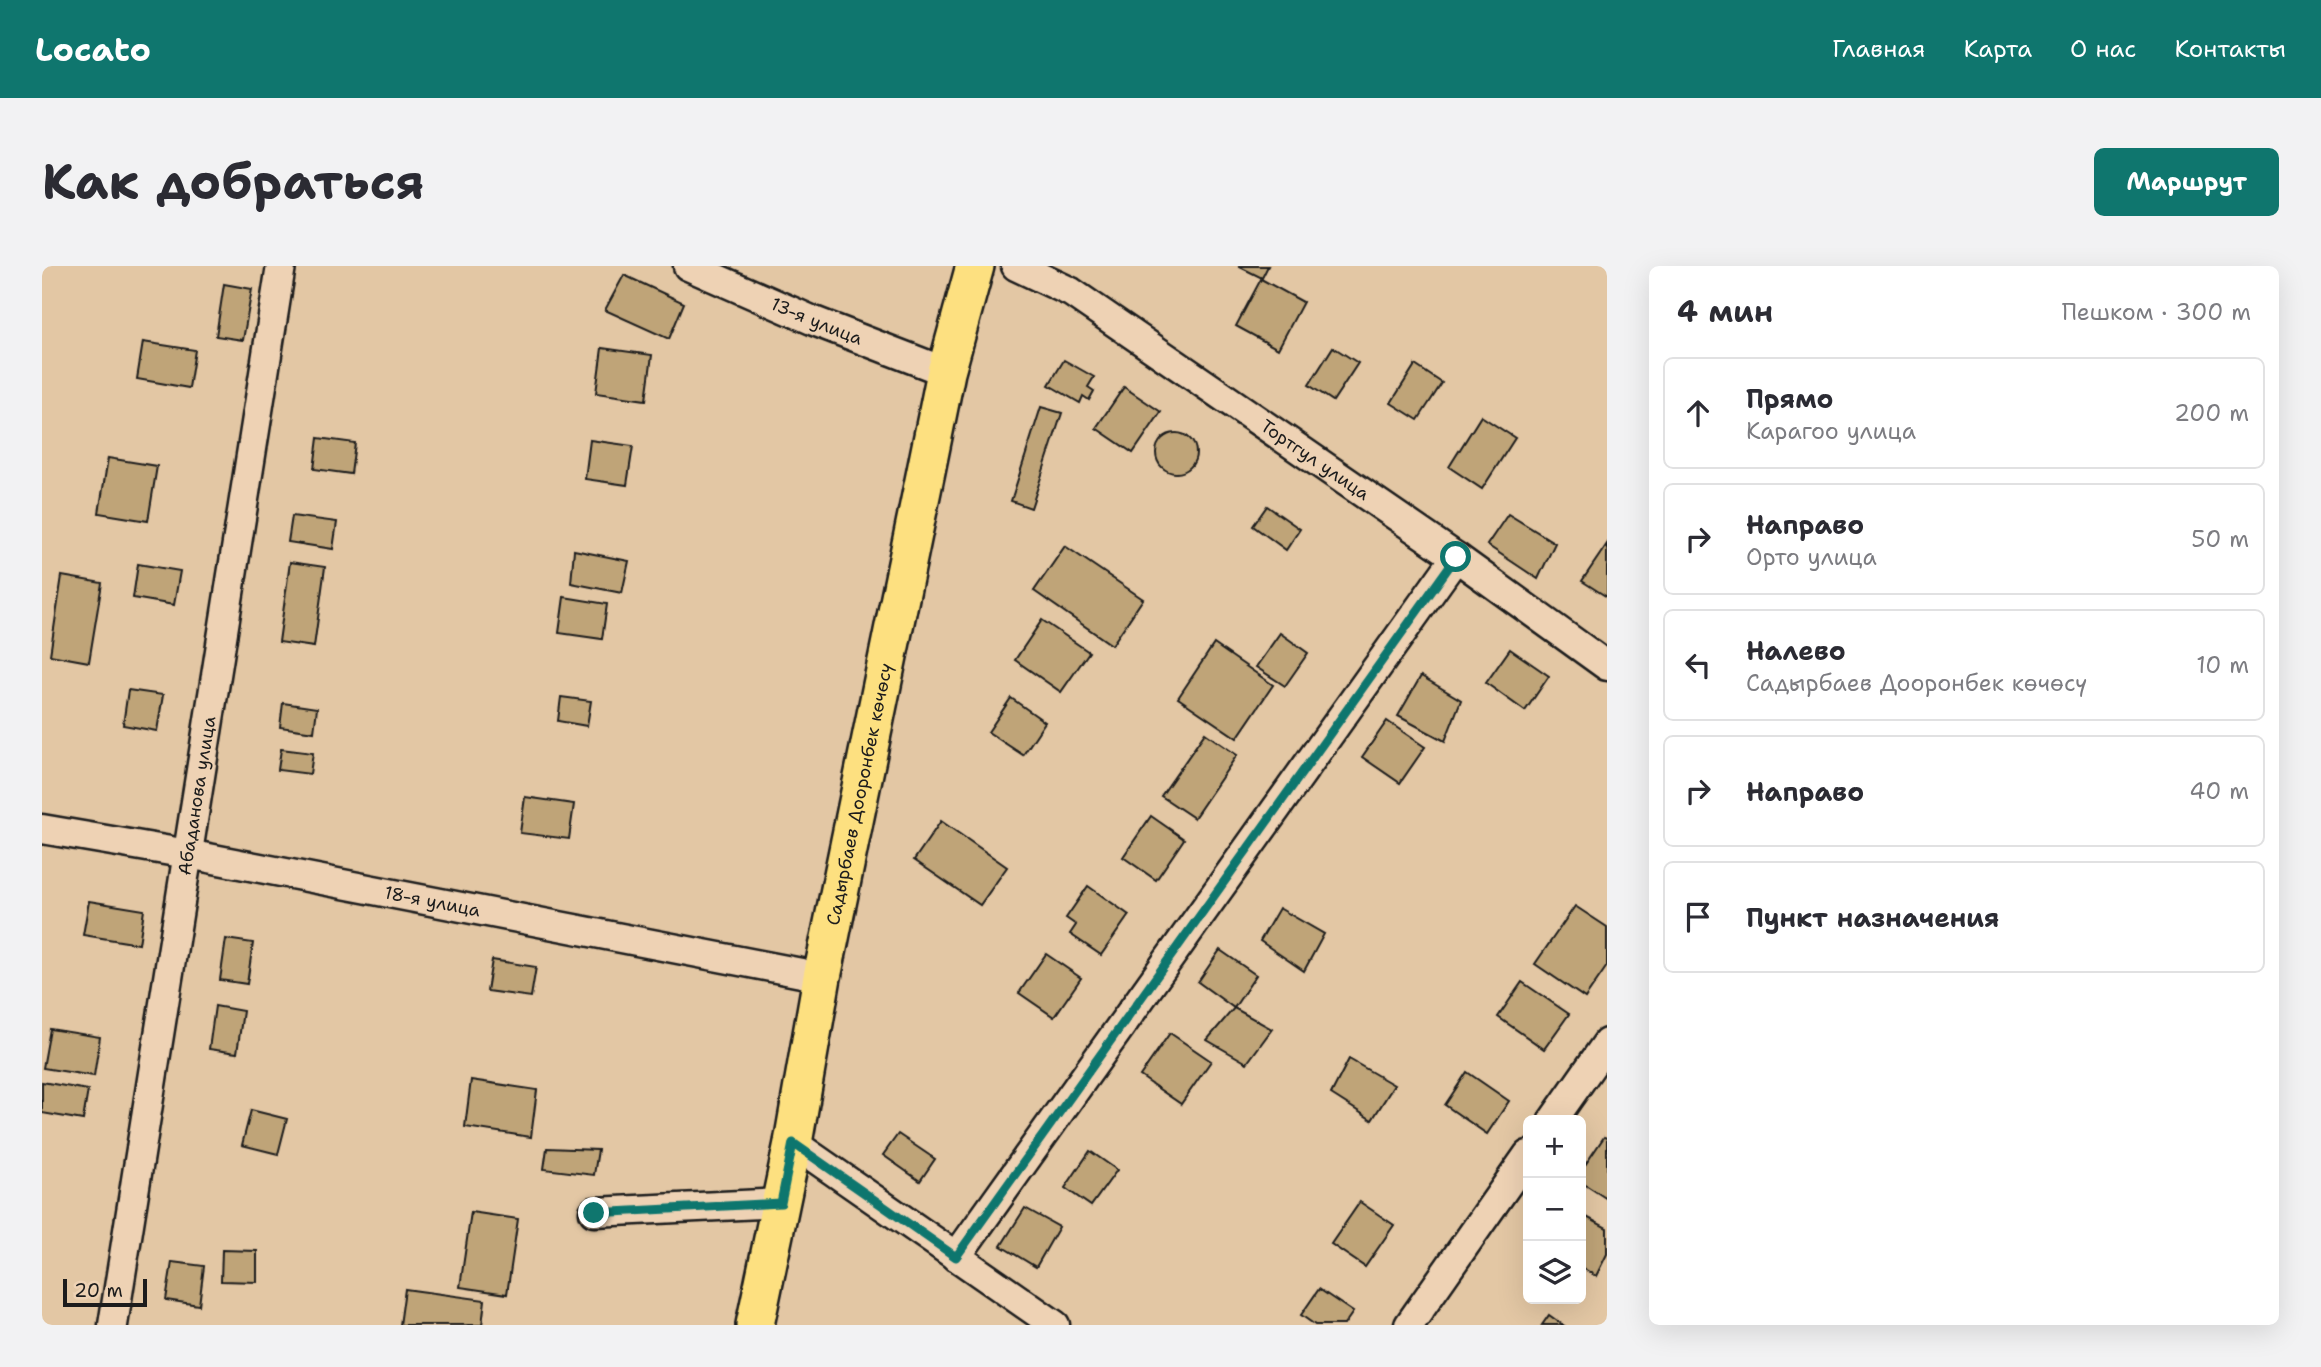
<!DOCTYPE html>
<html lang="ru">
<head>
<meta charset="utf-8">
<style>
	:root { --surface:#fff; --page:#f2f2f3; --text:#2b2b33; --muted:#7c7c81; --line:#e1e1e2; --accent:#0f766e }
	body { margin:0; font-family:"Shantell Sans",sans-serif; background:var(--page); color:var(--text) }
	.controls { position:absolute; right:21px; bottom:21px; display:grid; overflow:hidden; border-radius:10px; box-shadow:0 7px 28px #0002 }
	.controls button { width:63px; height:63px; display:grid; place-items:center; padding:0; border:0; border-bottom:2px solid var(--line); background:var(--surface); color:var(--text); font:35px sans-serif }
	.scale { position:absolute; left:21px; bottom:18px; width:84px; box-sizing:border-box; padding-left:7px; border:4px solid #1c1c1c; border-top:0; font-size:19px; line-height:24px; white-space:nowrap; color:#1c1c1c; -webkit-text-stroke:5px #eed2b4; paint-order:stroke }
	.stop { position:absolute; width:21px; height:21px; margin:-16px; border:5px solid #0f766e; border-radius:50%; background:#fff }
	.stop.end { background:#0f766e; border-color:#fff; box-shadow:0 2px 7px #0008 }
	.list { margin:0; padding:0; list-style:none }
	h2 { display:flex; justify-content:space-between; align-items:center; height:91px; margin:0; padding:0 28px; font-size:30px }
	h2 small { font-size:23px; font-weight:400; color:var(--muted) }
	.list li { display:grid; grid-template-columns:46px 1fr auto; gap:21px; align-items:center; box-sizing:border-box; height:112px; margin:0 14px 14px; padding:0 14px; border:2px solid var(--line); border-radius:10px }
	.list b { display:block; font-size:26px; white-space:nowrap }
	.list p { margin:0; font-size:23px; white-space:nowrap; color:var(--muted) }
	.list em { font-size:23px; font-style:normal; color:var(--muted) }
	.icon { flex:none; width:38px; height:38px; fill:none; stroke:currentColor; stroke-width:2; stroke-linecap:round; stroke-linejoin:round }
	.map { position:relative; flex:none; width:1565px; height:1059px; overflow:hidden; border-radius:10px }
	header { display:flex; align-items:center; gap:42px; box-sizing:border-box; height:98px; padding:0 35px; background:var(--accent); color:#fff }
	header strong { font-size:33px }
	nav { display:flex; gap:38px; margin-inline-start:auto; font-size:24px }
	.intro { display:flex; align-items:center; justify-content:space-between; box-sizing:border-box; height:168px; padding:0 42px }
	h1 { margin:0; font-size:49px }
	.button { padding:18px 32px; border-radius:10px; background:var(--accent); color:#fff; font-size:24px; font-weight:700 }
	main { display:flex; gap:42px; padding:0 42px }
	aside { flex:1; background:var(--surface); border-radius:10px; box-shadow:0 7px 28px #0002 }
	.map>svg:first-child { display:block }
	.building { fill:#bfa478; stroke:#1c1c1c; stroke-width:2 }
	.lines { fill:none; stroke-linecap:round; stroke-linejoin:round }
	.minor-casing { stroke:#1c1c1c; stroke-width:33 }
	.major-casing { stroke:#1c1c1c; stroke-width:42 }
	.minor { stroke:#eed2b4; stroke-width:28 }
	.major { stroke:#fde080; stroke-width:37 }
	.route { stroke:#0f766e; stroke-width:9 }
	.labels { text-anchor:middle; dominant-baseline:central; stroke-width:5; stroke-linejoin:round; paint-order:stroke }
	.street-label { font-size:18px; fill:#1c1c1c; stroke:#eed2b4 }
</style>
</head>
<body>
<header>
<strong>Locato</strong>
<nav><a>Главная</a><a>Карта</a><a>О нас</a><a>Контакты</a></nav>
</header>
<div class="intro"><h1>Как добраться</h1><a class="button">Маршрут</a></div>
<main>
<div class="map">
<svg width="1565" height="1059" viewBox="0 0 1565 1059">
	<rect width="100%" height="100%" fill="#e3c7a4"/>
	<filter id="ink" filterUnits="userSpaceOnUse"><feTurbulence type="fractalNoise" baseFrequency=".0143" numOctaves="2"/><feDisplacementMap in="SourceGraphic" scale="14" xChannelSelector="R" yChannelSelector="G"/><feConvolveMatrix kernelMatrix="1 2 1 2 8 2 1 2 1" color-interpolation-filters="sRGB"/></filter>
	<g filter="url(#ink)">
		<!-- building -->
		<g class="building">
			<polygon points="1196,0 1226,0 1220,12"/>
			<polygon points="582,9 642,37 627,73 563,44"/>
			<polygon points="1219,13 1261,36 1236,83 1194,60"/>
			<polygon points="182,18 210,23 201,74 174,70"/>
			<polygon points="101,76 153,84 147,122 95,113"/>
			<polygon points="1291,81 1316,97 1291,135 1267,119"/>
			<polygon points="560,82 610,89 604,134 554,127"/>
			<polygon points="1022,94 1052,111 1046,121 1052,125 1047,134 1041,130 1038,137 1007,119"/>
			<polygon points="1373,99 1400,117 1376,154 1349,137"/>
			<polygon points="1082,121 1119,146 1091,187 1054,162"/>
			<polygon points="999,141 1020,147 989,242 969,235"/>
			<polygon points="1439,150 1473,172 1440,223 1407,201"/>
			<circle cx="1134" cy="187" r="20"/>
			<polygon points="276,172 313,177 309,208 272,203"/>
			<polygon points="548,174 591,180 585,219 543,213"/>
			<polygon points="66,192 115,200 106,255 57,247"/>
			<polygon points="1225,240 1258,263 1244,284 1211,260"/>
			<polygon points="1466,248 1513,277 1496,313 1445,279"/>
			<polygon points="250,250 295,256 291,283 246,276"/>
			<polygon points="1565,278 1565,331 1540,315"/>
			<polygon points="1023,280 1101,333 1070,379 992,325"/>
			<polygon points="532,284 587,295 580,327 529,317"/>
			<polygon points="248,296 283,301 272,381 237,376"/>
			<polygon points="96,298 138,305 132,339 91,332"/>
			<polygon points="20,310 60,317 47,396 8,389"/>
			<polygon points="522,331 565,338 560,373 517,367"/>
			<polygon points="1000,354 1047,386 1019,426 973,394"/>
			<polygon points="1238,367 1266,387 1243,420 1214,401"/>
			<polygon points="1172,378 1231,419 1195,472 1136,432"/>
			<polygon points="1468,383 1507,410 1483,445 1444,417"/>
			<polygon points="1379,410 1419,434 1403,475 1356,450"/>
			<polygon points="86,424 121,429 115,465 81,459"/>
			<polygon points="519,431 549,435 545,460 516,455"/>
			<polygon points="969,432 1003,456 981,489 946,466"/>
			<polygon points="241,437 275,442 272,466 238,461"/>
			<polygon points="1345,455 1383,481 1358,517 1320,491"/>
			<polygon points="1163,467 1195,489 1152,552 1119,530"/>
			<polygon points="239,483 271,487 268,508 236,504"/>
			<polygon points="483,531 532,538 527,573 478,567"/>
			<polygon points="1109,550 1142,573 1114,614 1081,591"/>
			<polygon points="899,555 965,601 938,639 872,594"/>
			<polygon points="1046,620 1087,649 1059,689 1028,668 1034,659 1024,652"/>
			<polygon points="47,635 102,644 97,678 41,669"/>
			<polygon points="1533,640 1565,661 1565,700 1543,732 1493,698"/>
			<polygon points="1237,642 1282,668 1262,705 1218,675"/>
			<polygon points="184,673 211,677 205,718 178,714"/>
			<polygon points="1178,684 1214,709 1192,742 1156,716"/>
			<polygon points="1004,688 1039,712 1012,751 977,727"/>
			<polygon points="450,694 494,701 489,731 445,725"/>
			<polygon points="1480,716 1527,748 1502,783 1456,751"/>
			<polygon points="173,740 201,745 195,787 167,783"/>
			<polygon points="1192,742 1230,763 1205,797 1165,774"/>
			<polygon points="8,763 58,771 52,810 1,802"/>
			<polygon points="1128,767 1169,795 1139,838 1098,810"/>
			<polygon points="1307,793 1352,819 1330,854 1289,828"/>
			<polygon points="1425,806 1467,835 1445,868 1403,839"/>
			<polygon points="429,814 495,824 489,871 423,861"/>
			<polygon points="0,816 46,824 41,854 0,847"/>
			<polygon points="209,844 245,853 236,888 200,879"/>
			<polygon points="856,868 893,893 878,915 841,889"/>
			<polygon points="1562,871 1565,872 1565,933 1539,916 1539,905"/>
			<polygon points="505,882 556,884 552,909 502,903"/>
			<polygon points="1048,885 1075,904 1049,940 1023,922"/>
			<polygon points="1318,936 1352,959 1323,1001 1289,978"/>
			<polygon points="983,942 1017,961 994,1001 959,980"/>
			<polygon points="429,946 476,953 465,1028 418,1021"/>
			<polygon points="1539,948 1565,962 1565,988 1554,1010 1539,1001"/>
			<polygon points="180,984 215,985 215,1016 179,1015"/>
			<polygon points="130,996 162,1000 157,1039 124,1034"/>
			<polygon points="363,1023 443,1034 440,1059 358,1059"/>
			<polygon points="1277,1023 1311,1046 1302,1059 1273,1059 1259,1049"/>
			<polygon points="1507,1049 1521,1059 1500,1059"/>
		</g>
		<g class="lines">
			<defs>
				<g id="minor">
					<path id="s1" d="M 646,0 L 772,55 L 904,106"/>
					<path id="s2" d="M 974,0 L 1029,26 L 1414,291 L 1565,400"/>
					<path id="s3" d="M 0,563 L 146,588 L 780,711"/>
					<polyline points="1511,854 1565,777"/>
					<polyline points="751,877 1013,1059"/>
					<polyline points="552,946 739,937"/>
					<polyline points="914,991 1414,291"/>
					<path id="s4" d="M 71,1059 L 239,0"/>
					<polyline points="1367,1059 1486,889"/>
				</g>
				<g id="major">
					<path id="s5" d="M 713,1059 L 751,877 L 780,711 L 884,205 L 904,106 L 933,0"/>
				</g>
			</defs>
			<!-- minor casing -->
			<use href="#minor" class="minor-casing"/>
			<!-- major casing -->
			<use href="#major" class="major-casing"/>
			<!-- minor -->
			<use href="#minor" class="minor"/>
			<!-- major -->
			<use href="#major" class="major"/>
		</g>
	</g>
	<g class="lines" filter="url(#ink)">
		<!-- route -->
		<polyline class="route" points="552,947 739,937 751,877 914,991 1414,291"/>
	</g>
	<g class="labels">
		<!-- street labels -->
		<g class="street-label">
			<text stroke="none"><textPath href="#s1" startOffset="140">13-я улица</textPath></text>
			<text stroke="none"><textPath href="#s2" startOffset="357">Тортгул улица</textPath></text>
			<text stroke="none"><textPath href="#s5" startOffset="541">Садырбаев Дооронбек көчөсү</textPath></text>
			<text stroke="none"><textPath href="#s4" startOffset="536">Абаданова улица</textPath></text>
			<text stroke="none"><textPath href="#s3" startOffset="397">18-я улица</textPath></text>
		</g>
	</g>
</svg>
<div class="controls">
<button>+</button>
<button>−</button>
<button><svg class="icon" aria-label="layers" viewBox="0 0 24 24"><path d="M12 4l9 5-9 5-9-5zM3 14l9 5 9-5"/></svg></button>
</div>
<div class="scale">20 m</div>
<div class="stop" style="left:1414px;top:291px"></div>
<div class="stop end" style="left:552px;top:947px"></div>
</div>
<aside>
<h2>4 мин<small>Пешком · 300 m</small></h2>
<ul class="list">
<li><svg class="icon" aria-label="ahead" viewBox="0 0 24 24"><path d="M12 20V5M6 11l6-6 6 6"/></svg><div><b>Прямо</b><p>Карагоо улица</p></div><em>200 m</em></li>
<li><svg class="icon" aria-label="right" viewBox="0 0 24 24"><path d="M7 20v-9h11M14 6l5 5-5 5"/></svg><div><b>Направо</b><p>Орто улица</p></div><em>50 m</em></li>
<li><svg class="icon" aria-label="left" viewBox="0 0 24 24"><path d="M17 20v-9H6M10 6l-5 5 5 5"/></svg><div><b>Налево</b><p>Садырбаев Дооронбек көчөсү</p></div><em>10 m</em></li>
<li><svg class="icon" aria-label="right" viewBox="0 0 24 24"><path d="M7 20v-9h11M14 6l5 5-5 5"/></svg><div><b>Направо</b></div><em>40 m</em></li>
<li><svg class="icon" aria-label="arrive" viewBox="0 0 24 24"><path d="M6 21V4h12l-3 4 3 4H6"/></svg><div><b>Пункт назначения</b></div></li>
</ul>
</aside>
</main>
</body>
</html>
